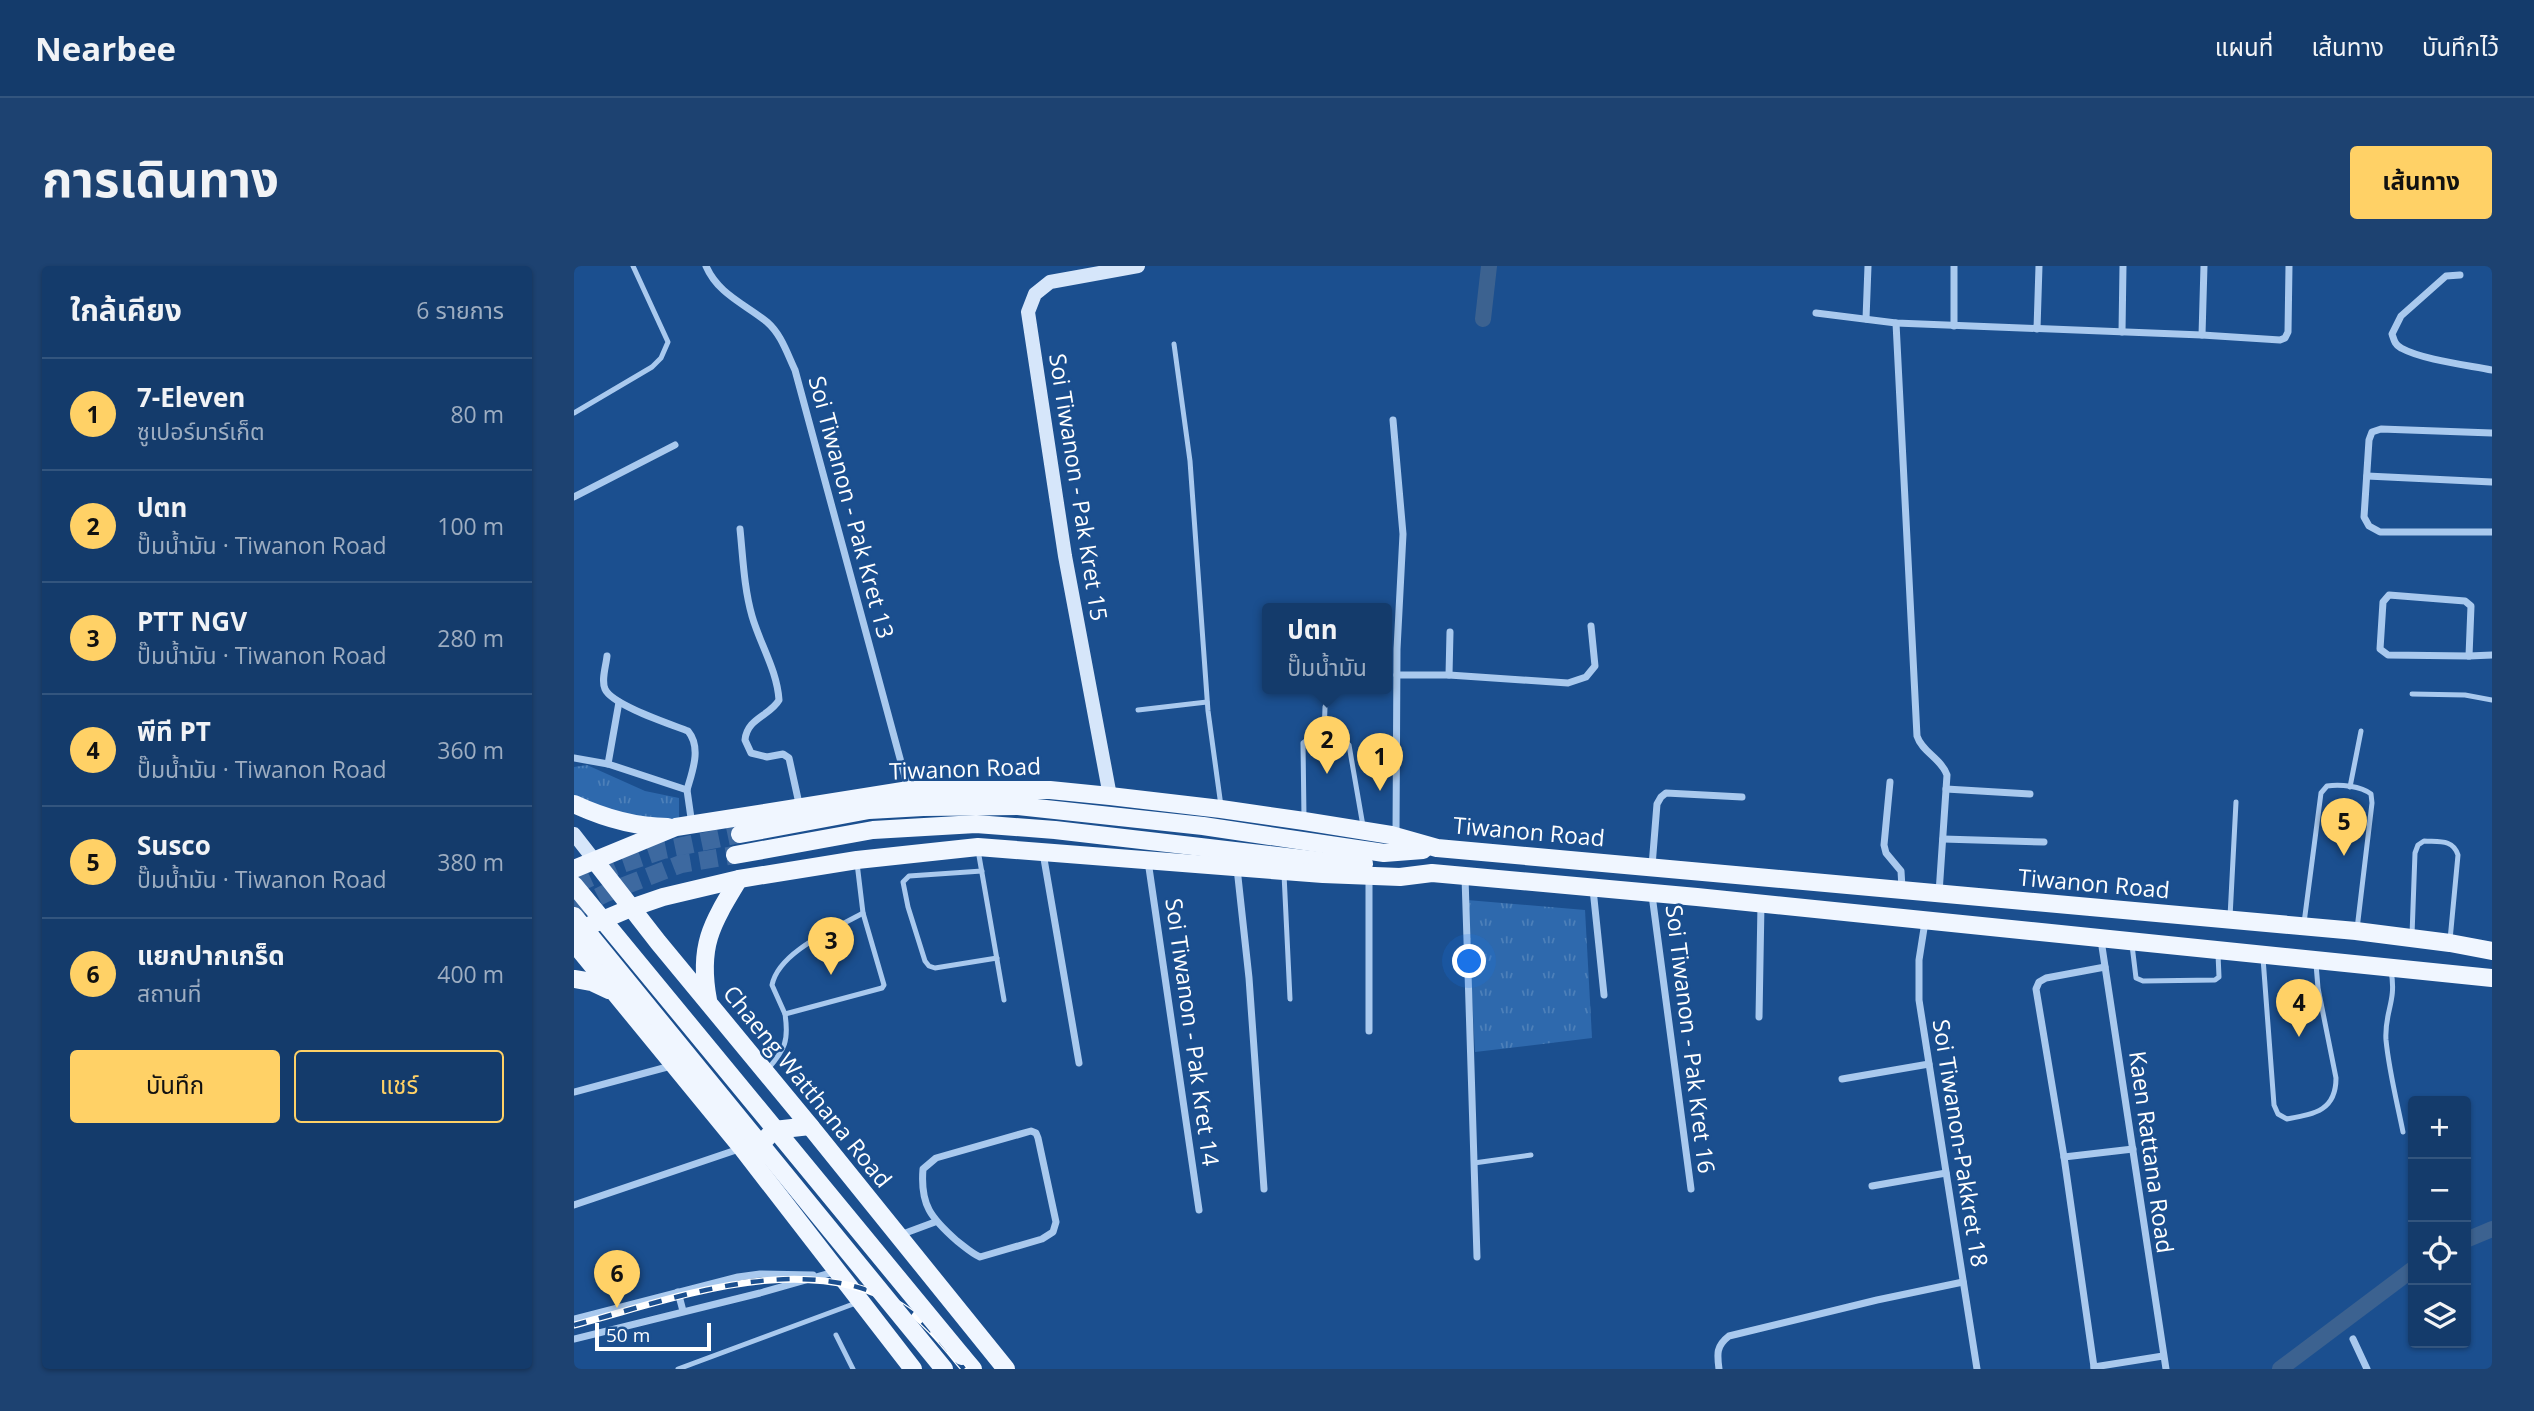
<!DOCTYPE html>
<html lang="th">
<head>
<meta charset="utf-8">
<style>
	:root { --surface:#143b6b; --page:#1d4271; --text:#f1f3f6; --muted:#9dadc1; --line:#33557e; --accent:#ffd166 }
	body { margin:0; font-family:"Open Sans","Noto Sans Thai",sans-serif; background:var(--page); color:var(--text) }
	.controls { position:absolute; right:21px; bottom:21px; display:grid; overflow:hidden; border-radius:7px; box-shadow:0 2px 5px #0004 }
	.controls button { width:63px; height:63px; display:grid; place-items:center; padding:0; border:0; border-bottom:2px solid var(--line); background:var(--surface); color:var(--text); font:35px sans-serif }
	.scale { position:absolute; left:21px; bottom:18px; width:116px; box-sizing:border-box; padding-left:7px; border:4px solid #fff; border-top:0; font-size:19px; line-height:24px; white-space:nowrap; color:#fff; -webkit-text-stroke:5px #1b4f8f; paint-order:stroke }
	.you { position:absolute; left:896px; top:696px; width:24px; height:24px; margin:-18px; border:5px solid #fff; border-radius:50%; background:#1a73e8; box-shadow:0 0 0 10px #1a73e833 }
	.badge { display:grid; place-items:center; width:46px; height:46px; border-radius:50%; background:var(--accent); color:#111; font-size:23px; font-weight:700 }
	.pin { position:absolute; translate:-50% -58px; filter:drop-shadow(0 2px 4px #0008) }
	.pin::after { content:''; position:absolute; top:37px; width:24px; height:21px; background:inherit; clip-path:polygon(0 0,100% 0,50% 100%) }
	.popup { position:absolute; left:688px; top:337px; width:130px; height:91px; box-sizing:border-box; display:grid; place-content:center; border-radius:7px; background:var(--surface); filter:drop-shadow(0 2px 5px #0005); font-size:23px; white-space:nowrap; color:var(--muted) }
	.popup b { font-size:26px; color:var(--text) }
	.popup::after { content:''; position:absolute; left:50%; top:100%; margin-left:-14px; border:14px solid transparent; border-top-color:var(--surface) }
	.list { margin:0; padding:0; list-style:none }
	h2 { display:flex; justify-content:space-between; align-items:center; height:91px; margin:0; padding:0 28px; font-size:30px }
	h2 small { font-size:23px; font-weight:400; color:var(--muted) }
	.list li { display:grid; grid-template-columns:46px 1fr auto; gap:21px; align-items:center; box-sizing:border-box; height:112px; padding:0 28px; border-top:2px solid var(--line) }
	.list b { display:block; font-size:26px; white-space:nowrap }
	.list p { margin:0; font-size:23px; white-space:nowrap; color:var(--muted) }
	.list em { font-size:23px; font-style:normal; color:var(--muted) }
	.actions { display:flex; gap:14px; padding:21px 28px }
	.actions a { flex:1; padding:16px 0; border:2px solid var(--accent); border-radius:7px; text-align:center; font-size:24px; color:var(--accent) }
	.actions .main { background:var(--accent); color:#111 }
	.icon { flex:none; width:38px; height:38px; fill:none; stroke:currentColor; stroke-width:2; stroke-linecap:round; stroke-linejoin:round }
	.map { position:relative; flex:none; width:1918px; height:1103px; overflow:hidden; border-radius:7px }
	header { display:flex; align-items:center; gap:42px; box-sizing:border-box; height:98px; padding:0 35px; background:var(--surface); border-bottom:2px solid var(--line) }
	header strong { font-size:33px }
	nav { display:flex; gap:38px; margin-inline-start:auto; font-size:24px }
	.intro { display:flex; align-items:center; justify-content:space-between; box-sizing:border-box; height:168px; padding:0 42px }
	h1 { margin:0; font-size:49px }
	.button { padding:18px 32px; border-radius:7px; background:var(--accent); color:#111; font-size:24px; font-weight:700 }
	main { display:flex; gap:42px; padding:0 42px }
	aside { flex:1; background:var(--surface); border-radius:7px; box-shadow:0 2px 5px #0004 }
	.map>svg:first-child { display:block }
	.park { fill:url(#park-tufts) }
	.lines { fill:none; stroke-linecap:round; stroke-linejoin:round }
	.canal { stroke:#3c6290; stroke-width:16 }
	.primary-tunnel { stroke:#3d69a0; stroke-width:18; stroke-dasharray:18 9; stroke-linecap:butt }
	.lane { stroke:#a9c9ee; stroke-width:5 }
	.street { stroke:#a9c9ee; stroke-width:7 }
	.secondary { stroke:#d6e6fa; stroke-width:14 }
	.primary { stroke:#f0f6ff; stroke-width:18 }
	.rail-casing { stroke:#fff; stroke-width:7 }
	.rail { stroke:#1b4f8f; stroke-width:4.5; stroke-dasharray:13; stroke-linecap:butt }
	.primary-bridge { stroke:#f0f6ff; stroke-width:18 }
	.labels { text-anchor:middle; dominant-baseline:central; stroke-width:5; stroke-linejoin:round; paint-order:stroke }
	.street-label { font-size:23px; fill:#fff; stroke:#1b4f8f }
</style>
</head>
<body>
<header>
<strong>Nearbee</strong>
<nav><a>แผนที่</a><a>เส้นทาง</a><a>บันทึกไว้</a></nav>
</header>
<div class="intro"><h1>การเดินทาง</h1><a class="button">เส้นทาง</a></div>
<main>
<aside>
<h2>ใกล้เคียง<small>6 รายการ</small></h2>
<ul class="list">
<li><span class="badge">1</span><div><b>7-Eleven</b><p>ซูเปอร์มาร์เก็ต</p></div><em>80 m</em></li>
<li><span class="badge">2</span><div><b>ปตท</b><p>ปั๊มน้ำมัน · Tiwanon Road</p></div><em>100 m</em></li>
<li><span class="badge">3</span><div><b>PTT NGV</b><p>ปั๊มน้ำมัน · Tiwanon Road</p></div><em>280 m</em></li>
<li><span class="badge">4</span><div><b>พีที PT</b><p>ปั๊มน้ำมัน · Tiwanon Road</p></div><em>360 m</em></li>
<li><span class="badge">5</span><div><b>Susco</b><p>ปั๊มน้ำมัน · Tiwanon Road</p></div><em>380 m</em></li>
<li><span class="badge">6</span><div><b>แยกปากเกร็ด</b><p>สถานที่</p></div><em>400 m</em></li>
</ul>
<div class="actions"><a class="main">บันทึก</a><a>แชร์</a></div>
</aside>
<div class="map">
<svg width="1918" height="1103" viewBox="0 0 1918 1103">
	<defs>
		<pattern id="park-tufts" width="24" height="20" patternUnits="userSpaceOnUse" patternTransform="scale(1.75)"><rect width="24" height="20" fill="#2e69ad"/><path d="M3 7l-1-3M5 7V3M7 7l1-3M15 17l-1-3M17 17v-4M19 17l1-3" fill="none" stroke="#4d80b9"/></pattern>
	</defs>
	<rect width="100%" height="100%" fill="#1b4f8f"/>
	<!-- park -->
	<g class="park">
		<polygon points="13,499 71,525 105,532 105,559 25,543 0,529 0,501"/>
		<polygon points="893,634 1011,644 1018,772 901,786"/>
	</g>
	<g class="lines">
		<!-- canal -->
		<g class="canal">
			<polyline points="909,53 915,0"/>
			<polyline points="1892,974 1918,963"/>
			<polyline points="1706,1103 1839,1003"/>
		</g>
		<!-- primary-tunnel -->
		<g class="primary-tunnel">
			<polyline points="0,619 42,600 89,584 166,568"/>
			<polyline points="0,643 32,627 107,598 161,589"/>
		</g>
		<!-- lane -->
		<g class="lane">
			<polyline points="600,78 616,195 634,445 647,540"/>
			<polyline points="0,147 78,101 87,92 94,76 59,0"/>
			<polyline points="1838,428 1891,429 1918,434"/>
			<polyline points="564,444 633,436"/>
			<polyline points="750,470 751,441 761,422"/>
			<polyline points="1776,521 1787,465"/>
			<polyline points="730,551 729,477 738,470 766,472 775,479 789,560"/>
			<polyline points="404,584 430,734"/>
			<polyline points="408,605 335,610 329,616 334,641 351,695 355,700 361,702 423,692"/>
			<polyline points="710,608 716,733"/>
			<polyline points="1656,651 1662,536"/>
			<path d="M 1730,657 L 1747,527 L 1753,520 C 1766,518 1787,520 1797,528 L 1798,537 L 1783,663"/>
			<path d="M 1838,669 L 1841,587 L 1844,579 L 1850,575 C 1865,576 1879,573 1884,589 L 1876,674"/>
			<polyline points="1558,679 1562,712 1569,715 1641,714 1645,711 1644,688"/>
			<path d="M 1689,692 L 1700,839 L 1704,848 L 1713,853 C 1740,848 1762,845 1762,812 L 1744,722 L 1742,698"/>
			<path d="M 1817,705 C 1823,736 1810,746 1812,774 C 1815,805 1823,836 1829,866"/>
			<path d="M 211,748 L 198,719 C 205,685 261,663 289,647"/>
			<path d="M 194,803 C 211,783 215,775 211,748 L 308,722 L 310,719 L 289,647 L 283,597"/>
			<polyline points="900,897 957,889"/>
			<polyline points="262,1069 279,1103"/>
			<polyline points="104,1103 282,1037"/>
		</g>
		<!-- street -->
		<g class="street">
			<path d="M 132,0 C 144,28 171,38 193,56 C 207,68 213,87 221,104 L 334,522"/>
			<path d="M 1886,9 L 1872,10 L 1827,50 L 1818,68 C 1820,74 1821,79 1827,82 C 1849,94 1893,99 1918,104"/>
			<polyline points="1242,47 1322,57 1628,69 1706,74 1711,72 1714,66 1715,0"/>
			<polyline points="1292,53 1294,0"/>
			<path d="M 1322,57 L 1343,470 C 1348,486 1367,492 1373,509 L 1365,627"/>
			<polyline points="1380,60 1380,0"/>
			<polyline points="1463,63 1465,0"/>
			<polyline points="1548,66 1549,0"/>
			<polyline points="1628,69 1630,0"/>
			<polyline points="819,154 829,268 823,383 822,570"/>
			<polyline points="1918,167 1807,163 1798,166 1795,174 1790,251 1795,260 1806,266 1918,266"/>
			<polyline points="1793,210 1918,216"/>
			<polyline points="0,231 101,179"/>
			<path d="M 166,263 C 169,292 170,322 178,350 C 186,378 203,404 205,434 C 196,450 173,452 171,474 L 177,487 L 193,491 L 209,488 L 215,492 L 226,542"/>
			<polygon points="1815,329 1891,335 1897,340 1895,390 1814,389 1806,383 1809,336"/>
			<path d="M 33,390 C 32,400 27,414 31,423 C 38,439 96,458 114,465 C 128,482 118,506 113,524"/>
			<polyline points="1895,390 1918,389"/>
			<polyline points="823,409 875,409 994,417 1012,411 1021,400 1017,360"/>
			<polyline points="875,409 876,366"/>
			<polyline points="0,492 34,498 113,524 118,559"/>
			<polyline points="34,498 45,436"/>
			<polyline points="1316,516 1310,579 1312,587 1327,605 1328,622"/>
			<polyline points="1372,523 1456,528"/>
			<polyline points="1369,573 1470,576"/>
			<polyline points="469,587 505,797"/>
			<polyline points="574,595 625,944"/>
			<polyline points="1078,600 1083,538 1087,531 1092,527 1168,531"/>
			<polyline points="663,602 675,712 690,923"/>
			<polyline points="795,611 795,765"/>
			<polyline points="891,611 903,991"/>
			<polyline points="1019,623 1030,729"/>
			<polyline points="1078,629 1117,923"/>
			<polyline points="1351,656 1345,694 1345,734 1403,1103"/>
			<polyline points="1527,674 1592,1103"/>
			<polyline points="1185,751 1187,638"/>
			<polyline points="1268,813 1355,798"/>
			<polyline points="0,826 97,800"/>
			<path d="M 457,865 L 462,867 L 464,872 L 482,956 L 479,966 L 468,973 L 406,991 C 397,987 391,981 383,975 C 357,952 346,939 349,903 L 362,892 Z"/>
			<polyline points="1490,891 1559,883"/>
			<polyline points="1298,920 1372,907"/>
			<polyline points="0,939 168,882"/>
			<polyline points="326,969 361,956"/>
			<polyline points="104,1026 109,1045"/>
			<polyline points="0,1053 164,1011 186,1008 239,1009"/>
			<polyline points="0,1073 186,1027 260,1006"/>
			<polyline points="1779,1073 1793,1103"/>
			<polyline points="1520,1101 1490,891 1462,723 1465,716 1472,712 1531,701"/>
			<path d="M 1145,1103 C 1143,1088 1142,1080 1155,1070 L 1303,1034 L 1389,1016"/>
			<polyline points="1520,1103 1520,1101 1589,1090"/>
		</g>
		<!-- secondary -->
		<g class="secondary">
			<polyline points="536,530 491,290 454,46 461,28 476,16 564,0"/>
			<polyline points="0,568 21,595"/>
		</g>
		<!-- primary -->
		<g class="primary">
			<path d="M 0,538 C 30,552 60,561 94,561"/>
			<polyline points="166,568 295,544 349,541 444,540 629,560 810,587 849,584"/>
			<polyline points="161,589 299,564 402,558 481,564 747,595 790,598"/>
			<polyline points="21,595 84,676 236,860 432,1103"/>
			<polyline points="0,603 102,561 335,524 476,524 536,530 647,543 730,555 817,569 863,582 1782,665 1876,677 1918,685"/>
			<polyline points="0,666 57,642 89,631 165,613 283,594 404,581 749,608 826,611 858,607 1123,631 1918,712"/>
			<polyline points="0,677 168,882 339,1103"/>
			<polyline points="0,713 18,716 35,724"/>
			<path d="M 134,734 C 124,680 137,659 165,613"/>
			<polyline points="184,890 188,877 200,864 236,860"/>
			<polyline points="388,1090 399,1103"/>
		</g>
		<defs>
			<path id="rail" d="M 0,1059 C 101,1033 228,982 326,1039 C 351,1054 371,1080 390,1103"/>
		</defs>
		<!-- rail casing -->
		<use href="#rail" class="rail-casing"/>
		<!-- rail -->
		<use href="#rail" class="rail"/>
		<!-- primary-bridge -->
		<g class="primary-bridge">
			<polyline points="0,619 388,1090"/>
			<polyline points="0,650 370,1103"/>
		</g>
	</g>
	<g class="labels">
		<!-- street labels -->
		<g class="street-label">
			<text transform="translate(505 221) rotate(81)">Soi Tiwanon - Pak Kret 15</text>
			<text transform="translate(278 241) rotate(75)">Soi Tiwanon - Pak Kret 13</text>
			<text transform="translate(391 502) rotate(-2)">Tiwanon Road</text>
			<text transform="translate(955 565) rotate(5)">Tiwanon Road</text>
			<text transform="translate(1520 617) rotate(5)">Tiwanon Road</text>
			<text transform="translate(619 766) rotate(82)">Soi Tiwanon - Pak Kret 14</text>
			<text transform="translate(1117 773) rotate(83)">Soi Tiwanon - Pak Kret 16</text>
			<text transform="translate(234 820) rotate(51)">Chaeng Watthana Road</text>
			<text transform="translate(1387 877) rotate(81)">Soi Tiwanon-Pakkret 18</text>
			<text transform="translate(1578 886) rotate(82)">Kaen Rattana Road</text>
		</g>
	</g>
</svg>
<div class="controls">
<button>+</button>
<button>−</button>
<button><svg class="icon" aria-label="locate" viewBox="0 0 24 24"><circle cx="12" cy="12" r="6"/><path d="M12 2v4M12 18v4M2 12h4M18 12h4"/></svg></button>
<button><svg class="icon" aria-label="layers" viewBox="0 0 24 24"><path d="M12 4l9 5-9 5-9-5zM3 14l9 5 9-5"/></svg></button>
</div>
<div class="scale">50 m</div>
<div class="you"></div>
<div class="pin badge" style="left:806px;top:525px">1</div>
<div class="pin badge" style="left:753px;top:508px">2</div>
<div class="popup"><b>ปตท</b>ปั๊มน้ำมัน</div>
<div class="pin badge" style="left:257px;top:709px">3</div>
<div class="pin badge" style="left:1725px;top:771px">4</div>
<div class="pin badge" style="left:1770px;top:590px">5</div>
<div class="pin badge" style="left:43px;top:1042px">6</div>
</div>
</main>
</body>
</html>
